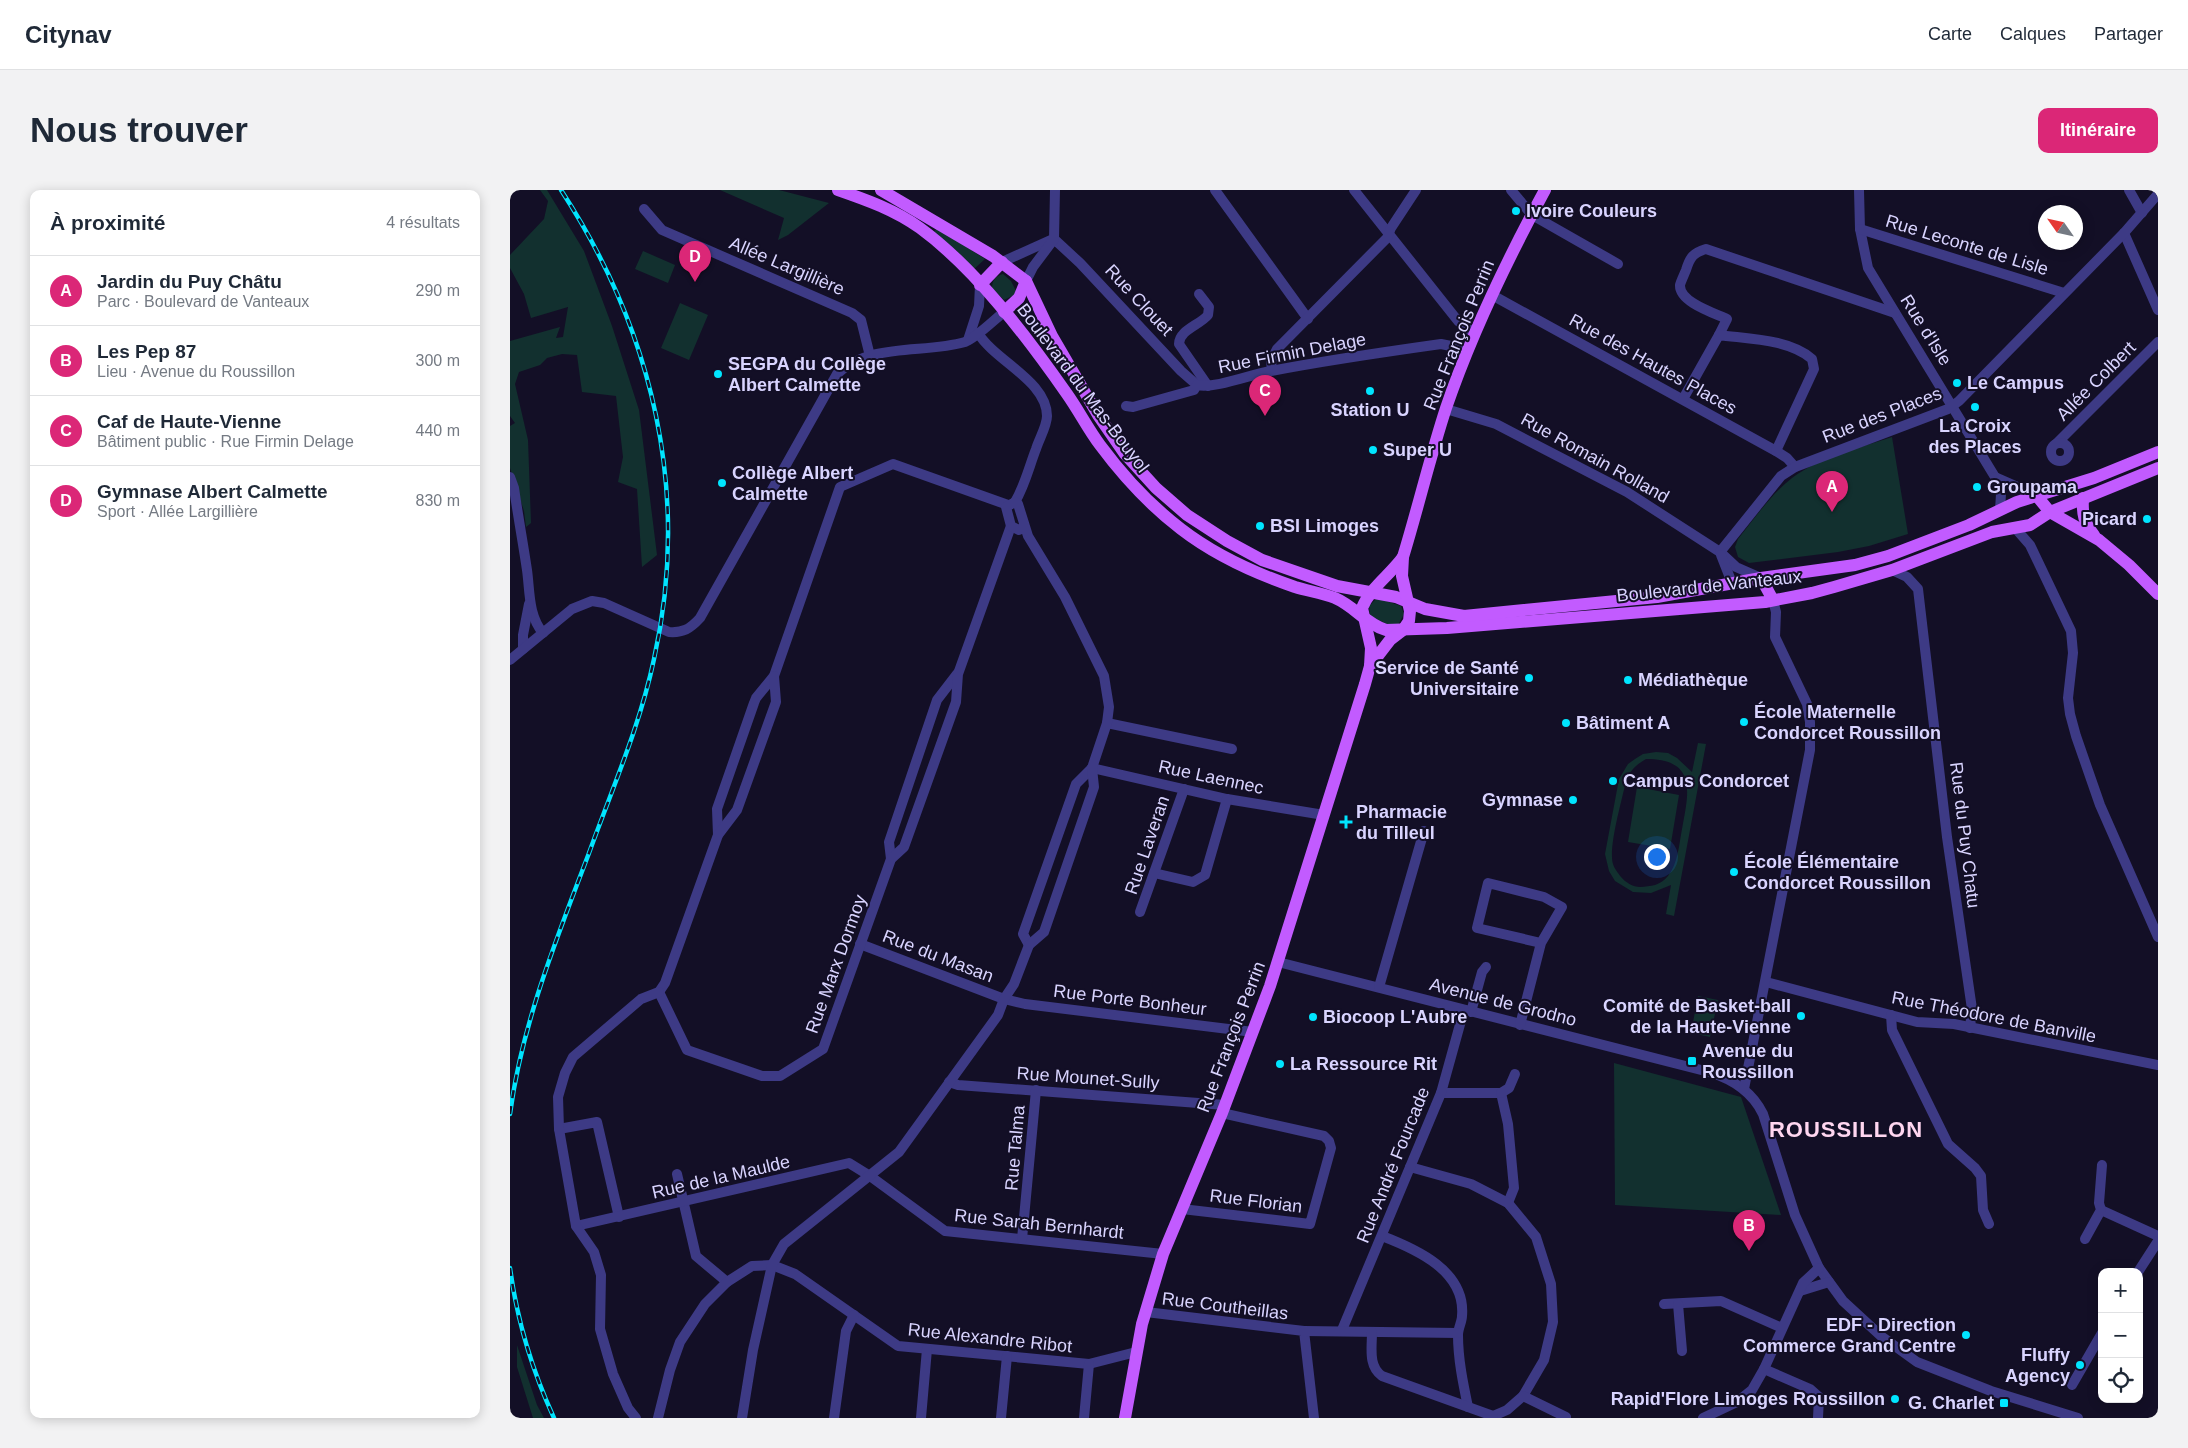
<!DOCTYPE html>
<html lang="fr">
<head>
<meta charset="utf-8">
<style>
	:root { --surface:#fff; --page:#f2f2f3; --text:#1f2937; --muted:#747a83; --line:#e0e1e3; --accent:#db2777 }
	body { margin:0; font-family:Helvetica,sans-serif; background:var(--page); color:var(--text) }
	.controls { position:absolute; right:15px; bottom:15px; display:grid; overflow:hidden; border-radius:10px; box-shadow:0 2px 12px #0003 }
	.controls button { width:45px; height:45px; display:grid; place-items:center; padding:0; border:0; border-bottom:1px solid var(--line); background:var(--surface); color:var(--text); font:25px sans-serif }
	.compass { position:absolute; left:1528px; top:15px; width:45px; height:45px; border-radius:50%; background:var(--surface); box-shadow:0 2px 12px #0003; rotate:304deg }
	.you { position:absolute; left:1146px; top:666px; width:18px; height:18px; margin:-12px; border:4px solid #fff; border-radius:50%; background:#1a73e8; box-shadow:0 0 0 8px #1a73e833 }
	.badge { display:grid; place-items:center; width:32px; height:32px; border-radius:50%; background:var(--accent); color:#fff; font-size:16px; font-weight:700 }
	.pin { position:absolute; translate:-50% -41px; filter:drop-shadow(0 1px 2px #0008) }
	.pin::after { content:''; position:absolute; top:26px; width:18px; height:15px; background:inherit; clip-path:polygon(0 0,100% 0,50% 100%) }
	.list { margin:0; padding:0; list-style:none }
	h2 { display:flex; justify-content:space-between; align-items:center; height:65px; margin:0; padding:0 20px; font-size:21px }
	h2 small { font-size:16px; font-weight:400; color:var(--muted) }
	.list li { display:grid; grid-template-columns:32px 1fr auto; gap:15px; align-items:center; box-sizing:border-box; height:70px; padding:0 20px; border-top:1px solid var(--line) }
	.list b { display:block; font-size:19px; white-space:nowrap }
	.list p { margin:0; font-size:16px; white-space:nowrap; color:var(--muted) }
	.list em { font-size:16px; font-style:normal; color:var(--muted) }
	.icon { flex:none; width:28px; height:28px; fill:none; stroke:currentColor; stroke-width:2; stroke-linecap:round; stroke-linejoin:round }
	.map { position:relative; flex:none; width:1648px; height:1228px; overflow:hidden; border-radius:10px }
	header { display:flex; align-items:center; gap:30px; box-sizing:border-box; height:70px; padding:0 25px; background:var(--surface); border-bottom:1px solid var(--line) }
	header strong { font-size:24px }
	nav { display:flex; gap:28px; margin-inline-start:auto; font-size:18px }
	.intro { display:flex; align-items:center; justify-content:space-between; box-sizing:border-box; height:120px; padding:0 30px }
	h1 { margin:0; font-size:35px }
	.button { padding:12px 22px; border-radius:10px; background:var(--accent); color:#fff; font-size:18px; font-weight:700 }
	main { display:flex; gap:30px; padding:0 30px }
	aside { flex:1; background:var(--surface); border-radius:10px; box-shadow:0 2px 12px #0003 }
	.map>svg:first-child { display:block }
	.green { fill:#12302f; fill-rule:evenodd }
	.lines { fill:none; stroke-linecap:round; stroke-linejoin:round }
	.minor { stroke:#3d3a85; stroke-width:10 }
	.major { stroke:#c25bff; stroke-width:12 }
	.rail-casing { stroke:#00e5ff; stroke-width:4.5 }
	.rail { stroke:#130f26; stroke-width:2.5; stroke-dasharray:8; stroke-linecap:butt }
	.poi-dot { fill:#00e5ff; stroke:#130f26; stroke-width:2 }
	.labels { text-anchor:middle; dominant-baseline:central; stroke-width:4; stroke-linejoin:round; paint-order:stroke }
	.poi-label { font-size:18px; font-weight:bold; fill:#d9d4ff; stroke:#130f26; text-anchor:start }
	.street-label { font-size:18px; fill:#d9d4ff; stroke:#130f26 }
	.district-label { font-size:22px; font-weight:bold; letter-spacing:1px; fill:#ffd6f0; stroke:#130f26 }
</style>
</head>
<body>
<header>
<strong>Citynav</strong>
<nav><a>Carte</a><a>Calques</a><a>Partager</a></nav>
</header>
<div class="intro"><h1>Nous trouver</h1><a class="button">Itinéraire</a></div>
<main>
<aside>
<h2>À proximité<small>4 résultats</small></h2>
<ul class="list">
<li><span class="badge">A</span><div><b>Jardin du Puy Châtu</b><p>Parc · Boulevard de Vanteaux</p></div><em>290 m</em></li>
<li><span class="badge">B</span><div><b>Les Pep 87</b><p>Lieu · Avenue du Roussillon</p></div><em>300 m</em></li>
<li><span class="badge">C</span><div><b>Caf de Haute-Vienne</b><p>Bâtiment public · Rue Firmin Delage</p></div><em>440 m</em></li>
<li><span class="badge">D</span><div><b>Gymnase Albert Calmette</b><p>Sport · Allée Largillière</p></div><em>830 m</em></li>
</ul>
</aside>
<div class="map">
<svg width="1648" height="1228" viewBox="0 0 1648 1228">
	<rect width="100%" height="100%" fill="#130f26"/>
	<!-- green -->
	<g class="green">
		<polygon points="30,0 37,0 74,61 102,136 129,220 147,365 132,377 127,299 108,292 113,267 106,206 72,202 67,165 52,164 37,168 30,175 9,182 5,194 18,250 21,333 16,337 14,321 0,278 0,236 5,233 0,226 0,151 50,137 46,148 53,147 58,117 21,128 14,104 0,78 0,65 34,29 38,11"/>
		<polygon points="210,0 269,0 319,13 278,45 268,50 274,28"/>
		<polygon points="427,38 475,69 464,79 447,61 424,42"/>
		<polygon points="133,61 165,75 158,93 125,79"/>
		<path d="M 493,84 L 501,91 L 506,101 L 504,105 L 494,110 L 482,98 C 482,90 486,86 493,84 Z"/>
		<polygon points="170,113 198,125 179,170 151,158"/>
		<path d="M 1382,247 L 1398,344 L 1359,356 L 1328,362 L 1239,373 L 1228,367 L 1225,357 L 1228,349 C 1245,328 1261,304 1282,288 C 1310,267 1350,258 1382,247 Z"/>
		<polygon points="867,408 891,416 894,424 888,435 879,435 860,426 859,416"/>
		<path d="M 1188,553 L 1196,554 L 1164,726 L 1156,724 L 1161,695 L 1141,703 L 1123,702 L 1105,691 L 1099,681 L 1095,664 L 1109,589 L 1118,574 L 1125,569 L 1133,564 L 1146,562 L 1158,563 L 1167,568 L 1182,582 ZM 1136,569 C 1187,569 1179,602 1172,639 C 1169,655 1168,673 1158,686 C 1150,696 1141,696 1130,697 C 1123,697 1115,692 1111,687 C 1108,683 1104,678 1103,674 C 1098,658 1112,610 1116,591 C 1120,580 1126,575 1136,569 Z"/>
		<polygon points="1127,597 1169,605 1160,659 1118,652"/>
		<polygon points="1188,806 1208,810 1200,847 1181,843"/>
		<polygon points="1104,873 1231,907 1271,1025 1105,1015"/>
		<polygon points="7,1155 27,1215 34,1228 23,1228 7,1177"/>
	</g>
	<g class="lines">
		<!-- minor -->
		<g class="minor">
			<polyline points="705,0 798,129"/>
			<polyline points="844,0 948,131 965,144"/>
			<polyline points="1001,0 1022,25 1108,74"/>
			<polyline points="1349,0 1350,39 1358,78 1485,287"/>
			<polyline points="1619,0 1632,23"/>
			<polyline points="134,19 152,40 342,123 351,130 360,166"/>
			<polyline points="1350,39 1554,103"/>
			<polyline points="1614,43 1648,120"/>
			<polyline points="544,49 570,73 671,181 687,195"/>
			<polyline points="492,72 543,49"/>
			<polyline points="516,91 523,77 544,49 545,0"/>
			<path d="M 689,104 L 699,117 L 698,125 C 690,135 669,140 669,154 L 698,196"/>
			<polyline points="982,105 1266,261 1277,268 1285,277"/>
			<path d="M 468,143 C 485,171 537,191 537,226 C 537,236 529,249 526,259 C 519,277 515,295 505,312"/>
			<path d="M 1209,145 L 1217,129 C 1204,123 1169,112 1170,95 C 1171,91 1174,85 1176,80 C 1180,67 1183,63 1196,59 L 1385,123"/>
			<polyline points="458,150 469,116 470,95"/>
			<polyline points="762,180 761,171 767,159 877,48 881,38 906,0"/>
			<path d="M 1173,209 L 1209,145 C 1238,149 1279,149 1302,169 L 1304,179 L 1266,261"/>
			<path d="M 616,216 L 623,217 L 684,200 L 687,195 C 705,199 742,184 761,181 C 818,170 874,162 931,154 L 946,157 L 956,164"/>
			<polyline points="936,219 986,234 1117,302 1210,362 1226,377 1251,388"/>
			<polyline points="1547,253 1648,152"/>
			<circle cx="1550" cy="262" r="9"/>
			<path d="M 0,287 L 4,298 C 8,326 13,353 17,380 C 20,401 18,425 33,443"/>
			<polyline points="1490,320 1491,304 1485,287 1526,305"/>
			<polyline points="1506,339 1520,355 1561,441 1563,463 1558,508 1560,524 1566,546 1590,615 1648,747"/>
			<polyline points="1210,362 1271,286 1285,277 1438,219 1449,211 1614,43 1648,4"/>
			<polyline points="1211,365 1222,393"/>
			<polyline points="1382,380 1397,387 1408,399 1437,647 1462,819 1460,838"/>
			<polyline points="13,459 13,445 19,414"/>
			<path d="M 0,470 L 62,419 L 82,411 L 94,413 L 159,442 C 173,443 180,439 190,428 L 327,184 C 361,152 414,164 455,152 C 466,148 484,130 494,122"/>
			<polyline points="597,533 722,559"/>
			<polyline points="582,578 717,609 814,625"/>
			<polyline points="208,645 207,619 244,513 246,508 264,486 330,297 383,274 498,315"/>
			<polyline points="381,669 379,652 427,510 447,484"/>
			<polyline points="644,683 683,692 695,685 717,609"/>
			<polyline points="630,722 674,599"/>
			<polyline points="350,754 494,809 515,814 743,842"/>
			<polyline points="519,755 513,744 566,594 582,578"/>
			<path d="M 768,772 L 1199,882 C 1222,889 1242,901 1253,924 L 1285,1025 L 1309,1078 L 1333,1111 L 1371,1146 L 1407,1172 L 1481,1201 L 1568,1228"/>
			<polyline points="1256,792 1407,832 1444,834 1648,875"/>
			<polyline points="869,797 914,641"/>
			<polyline points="149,802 177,860 252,886 270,886 313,859 381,669 394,657 446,512 448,484 501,336"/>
			<polyline points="149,802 155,793 208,645 227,620 266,512 264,486"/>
			<polyline points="961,822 972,782 976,777"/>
			<polyline points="1381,825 1382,840 1438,954 1465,978 1471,986 1473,1020 1479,1034"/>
			<polyline points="1010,835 1031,753 1052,717 1034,707 978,693 967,738 1031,753"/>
			<polyline points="439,892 448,895 715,915"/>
			<polyline points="1234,899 1300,560 1300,532 1297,514 1265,447 1266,422 1263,410"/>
			<polyline points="931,903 991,903 998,934 1004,998 998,1013"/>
			<polyline points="991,903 999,898 1005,884"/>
			<polyline points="49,939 87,932 109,1027"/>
			<polyline points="900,977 961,994 998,1013 1026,1047 1041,1094 1043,1132 1034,1170 1013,1206 997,1220 983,1226"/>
			<polyline points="167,984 186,1066 217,1092"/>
			<polyline points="672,1019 800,1034 821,958 819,951 814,946 712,923"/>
			<polyline points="1591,1020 1648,1046"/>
			<polyline points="66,1036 339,973 360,986 435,1041 653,1064"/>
			<path d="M 872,1046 C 906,1059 956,1081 952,1126 C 952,1132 948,1138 948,1145 C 948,1169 953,1193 958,1217"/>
			<polyline points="512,1049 526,900"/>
			<polyline points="1575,1049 1591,1020 1589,1013 1592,975"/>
			<polyline points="1628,1082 1648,1051"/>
			<polyline points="1290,1101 1319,1092"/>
			<polyline points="1154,1114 1211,1111 1272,1138"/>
			<polyline points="1168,1114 1172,1161"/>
			<polyline points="636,1122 794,1141 804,1228"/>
			<polyline points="832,1140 931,903 954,820"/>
			<polyline points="794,1141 948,1143"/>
			<path d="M 862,1142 C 862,1158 858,1176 872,1186 L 983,1226"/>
			<polyline points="1254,1179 1300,1199 1309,1207 1308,1228"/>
			<polyline points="1562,1195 1592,1143"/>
			<polyline points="1013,1206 1056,1227"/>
			<polyline points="126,1228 118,1218 103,1184 90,1139 91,1085 84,1062 66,1036 49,939 48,907 55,883 63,867 131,809 149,802"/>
			<polyline points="148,1228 160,1180 170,1152 195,1114 217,1092 242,1076 262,1075 285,1084 388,1156 579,1174 626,1162"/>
			<polyline points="232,1228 243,1160 262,1075 274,1054 389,962 488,825 494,809 504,794 519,755 534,742 584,597 582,578 597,533 599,517 594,486 555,407 518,346 508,314 505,312 496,317 501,336 509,340 514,337"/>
			<polyline points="324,1228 336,1141 344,1125"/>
			<polyline points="411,1228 417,1159"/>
			<polyline points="491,1228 497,1166"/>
			<polyline points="574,1228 579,1174"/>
			<polyline points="1193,1228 1227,1212 1242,1200 1254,1179 1293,1093 1309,1078"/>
		</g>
		<!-- major -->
		<g class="major">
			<path d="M 328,0 C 357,10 385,20 410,38 C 466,79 517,147 557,204 C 569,221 578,239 590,255 C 613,286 641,316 671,339 C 706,366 744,383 785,397 C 798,401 812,403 825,408 C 844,416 856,434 876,440 L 937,438 L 1255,412 L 1302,403 L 1324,397 L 1382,380 L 1482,342 L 1520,335 L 1540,322 L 1648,278"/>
			<polyline points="371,0 483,66 516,91 542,146 588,225 615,264 646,298 677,325 717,351 752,370 827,396 886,407 915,419 954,426 1147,407 1251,388 1345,375 1378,366 1459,335 1507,312 1584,288 1648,262"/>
			<polyline points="470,95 492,72"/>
			<polyline points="494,122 509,108 516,91"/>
			<polyline points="1526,305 1540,322 1589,350 1619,375 1648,404"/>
			<path d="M 1573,308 C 1572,324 1574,333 1584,345"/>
			<polyline points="1251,388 1263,410"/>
			<path d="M 860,476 L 880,450 L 893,440 L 899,431 L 900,421 L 892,386 L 893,367 C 908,318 920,267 936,218 C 962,142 997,70 1035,0"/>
			<path d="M 615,1228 L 632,1134 L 653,1064 L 712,923 L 760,796 L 855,494 L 860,476 L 861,458 L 852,418 C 860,398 880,385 893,367"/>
		</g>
		<defs>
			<g id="rail">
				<path d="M 0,924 C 12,833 47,748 79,663 C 102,599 130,536 144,469 C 181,303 143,141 51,0"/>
				<path d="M 0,1078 C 7,1130 22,1180 44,1228"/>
			</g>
		</defs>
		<!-- rail casing -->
		<use href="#rail" class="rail-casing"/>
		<!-- rail -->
		<use href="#rail" class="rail"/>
	</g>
	<!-- markers -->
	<g class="poi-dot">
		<circle cx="1006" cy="21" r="5"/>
		<circle cx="208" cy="184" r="5"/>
		<circle cx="1447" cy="193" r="5"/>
		<circle cx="860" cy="201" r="5"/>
		<circle cx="1465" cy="217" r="5"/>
		<circle cx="863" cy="260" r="5"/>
		<circle cx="212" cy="293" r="5"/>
		<circle cx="1467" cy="297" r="5"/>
		<circle cx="1637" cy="329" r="5"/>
		<circle cx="750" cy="336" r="5"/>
		<circle cx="1019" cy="488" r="5"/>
		<circle cx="1118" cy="490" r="5"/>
		<circle cx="1234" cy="532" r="5"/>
		<circle cx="1056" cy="533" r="5"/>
		<circle cx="1103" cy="591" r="5"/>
		<circle cx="1063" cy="610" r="5"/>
		<path d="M833.5 624.5h5v5h5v5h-5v5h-5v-5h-5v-5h5z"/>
		<circle cx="1224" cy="682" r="5"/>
		<circle cx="1291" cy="826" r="5"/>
		<circle cx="803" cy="827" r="5"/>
		<rect x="1177" y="866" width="10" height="10" rx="2.5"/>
		<circle cx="770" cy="874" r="5"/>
		<circle cx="1456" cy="1145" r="5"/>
		<circle cx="1570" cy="1175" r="5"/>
		<circle cx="1385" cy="1209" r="5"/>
		<rect x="1489" y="1208" width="10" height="10" rx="2.5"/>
	</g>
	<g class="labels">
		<!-- poi labels -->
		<g class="poi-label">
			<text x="1016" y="21">Ivoire Couleurs</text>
			<text x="218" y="174">SEGPA du Collège<tspan x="218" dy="21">Albert Calmette</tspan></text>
			<text x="1457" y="193">Le Campus</text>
			<text x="860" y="220" text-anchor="middle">Station U</text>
			<text x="1465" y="236" text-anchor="middle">La Croix<tspan x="1465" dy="21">des Places</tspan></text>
			<text x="873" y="260">Super U</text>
			<text x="222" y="283">Collège Albert<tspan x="222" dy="21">Calmette</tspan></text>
			<text x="1477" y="297">Groupama</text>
			<text x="1627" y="329" text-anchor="end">Picard</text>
			<text x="760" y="336">BSI Limoges</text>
			<text x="1009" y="478" text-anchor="end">Service de Santé<tspan x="1009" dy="21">Universitaire</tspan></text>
			<text x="1128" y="490">Médiathèque</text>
			<text x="1244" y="522">École Maternelle<tspan x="1244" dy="21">Condorcet Roussillon</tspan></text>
			<text x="1066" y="533">Bâtiment A</text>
			<text x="1113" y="591">Campus Condorcet</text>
			<text x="1053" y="610" text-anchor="end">Gymnase</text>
			<text x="846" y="622">Pharmacie<tspan x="846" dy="21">du Tilleul</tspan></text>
			<text x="1234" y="672">École Élémentaire<tspan x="1234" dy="21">Condorcet Roussillon</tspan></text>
			<text x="1281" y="816" text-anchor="end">Comité de Basket-ball<tspan x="1281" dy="21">de la Haute-Vienne</tspan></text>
			<text x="813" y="827">Biocoop L'Aubre</text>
			<text x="1192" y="861">Avenue du<tspan x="1192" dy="21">Roussillon</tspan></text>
			<text x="780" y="874">La Ressource Rit</text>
			<text x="1446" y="1135" text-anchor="end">EDF - Direction<tspan x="1446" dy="21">Commerce Grand Centre</tspan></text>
			<text x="1560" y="1165" text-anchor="end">Fluffy<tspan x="1560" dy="21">Agency</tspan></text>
			<text x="1375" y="1209" text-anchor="end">Rapid'Flore Limoges Roussillon</text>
			<text x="1484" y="1213" text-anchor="end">G. Charlet</text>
		</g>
		<!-- street labels -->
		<g class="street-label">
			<text transform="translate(1457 55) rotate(17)">Rue Leconte de Lisle</text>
			<text transform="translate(277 76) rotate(23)">Allée Largillière</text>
			<text transform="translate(629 110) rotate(47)">Rue Clouet</text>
			<text transform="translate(1416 140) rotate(58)">Rue d'Isle</text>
			<text transform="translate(949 145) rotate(-68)">Rue François Perrin</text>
			<text transform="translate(782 163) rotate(-11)">Rue Firmin Delage</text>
			<text transform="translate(1143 174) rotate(29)">Rue des Hautes Places</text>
			<text transform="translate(1586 191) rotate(-45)">Allée Colbert</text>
			<text transform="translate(573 198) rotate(53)">Boulevard du Mas-Bouyol</text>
			<text transform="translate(1372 225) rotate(-21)">Rue des Places</text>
			<text transform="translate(1085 268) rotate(29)">Rue Romain Rolland</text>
			<text transform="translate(1199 396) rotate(-6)">Boulevard de Vanteaux</text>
			<text transform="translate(701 587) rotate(12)">Rue Laennec</text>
			<text transform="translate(1455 645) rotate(83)">Rue du Puy Chatu</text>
			<text transform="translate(637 655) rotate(-71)">Rue Laveran</text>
			<text transform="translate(428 766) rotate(21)">Rue du Masan</text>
			<text transform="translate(326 774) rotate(-70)">Rue Marx Dormoy</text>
			<text transform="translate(620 810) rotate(7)">Rue Porte Bonheur</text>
			<text transform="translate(993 812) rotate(14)">Avenue de Grodno</text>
			<text transform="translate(1484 827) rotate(11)">Rue Théodore de Banville</text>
			<text transform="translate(721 847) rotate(-69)">Rue François Perrin</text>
			<text transform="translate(578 888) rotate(4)">Rue Mounet-Sully</text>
			<text transform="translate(505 958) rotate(-85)">Rue Talma</text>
			<text transform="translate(883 975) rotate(-68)">Rue André Fourcade</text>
			<text transform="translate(211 987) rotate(-13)">Rue de la Maulde</text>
			<text transform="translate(746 1011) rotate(7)">Rue Florian</text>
			<text transform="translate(529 1034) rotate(6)">Rue Sarah Bernhardt</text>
			<text transform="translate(715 1116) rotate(7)">Rue Coutheillas</text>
			<text transform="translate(480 1148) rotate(6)">Rue Alexandre Ribot</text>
		</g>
		<!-- district labels -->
		<g class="district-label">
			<text x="1336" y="939">ROUSSILLON</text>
		</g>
	</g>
</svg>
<div class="controls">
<button>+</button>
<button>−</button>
<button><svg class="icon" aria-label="locate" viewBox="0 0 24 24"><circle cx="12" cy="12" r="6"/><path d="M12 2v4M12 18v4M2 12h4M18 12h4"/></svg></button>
</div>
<svg class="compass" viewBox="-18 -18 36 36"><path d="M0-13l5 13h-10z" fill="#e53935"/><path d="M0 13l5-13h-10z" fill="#747a83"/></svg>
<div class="you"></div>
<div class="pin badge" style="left:1322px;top:322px">A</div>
<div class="pin badge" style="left:1239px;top:1061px">B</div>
<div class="pin badge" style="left:755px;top:226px">C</div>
<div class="pin badge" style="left:185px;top:92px">D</div>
</div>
</main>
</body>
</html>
